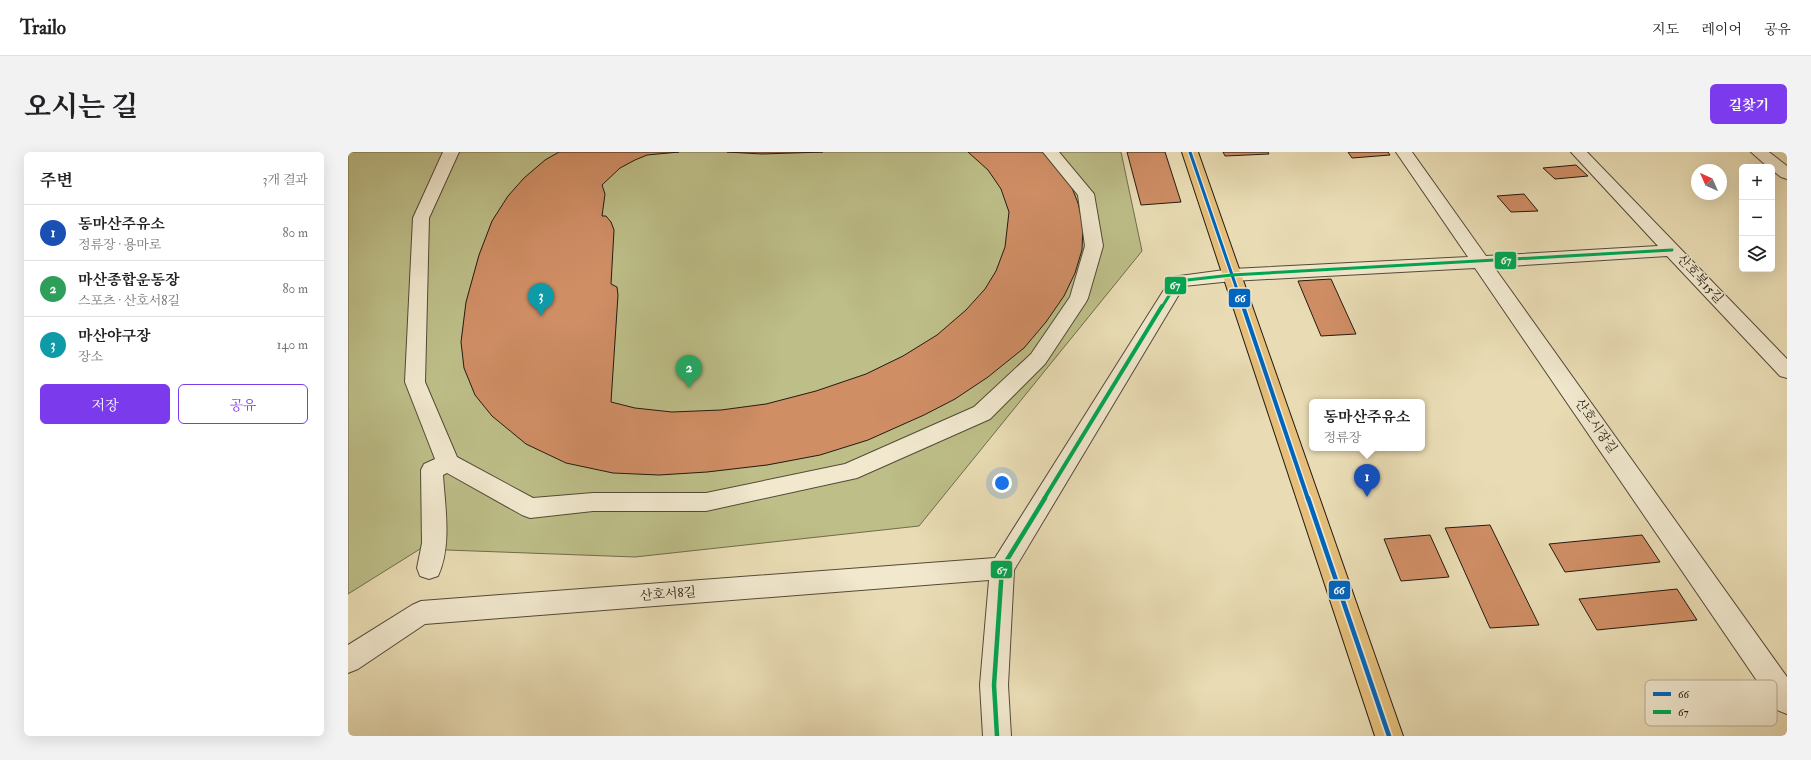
<!DOCTYPE html>
<html lang="ko">
<head>
<meta charset="utf-8">
<style>
	:root { --surface:#fff; --page:#f2f2f2; --text:#202124; --muted:#757577; --line:#e0e0e0; --accent:#7c3aed }
	body { margin:0; font-family:"IM FELL Double Pica","Noto Serif KR",serif; background:var(--page); color:var(--text) }
	.controls { position:absolute; right:12px; top:12px; display:grid; overflow:hidden; border-radius:6px; box-shadow:0 4px 16px #0002 }
	.controls button { width:36px; height:36px; display:grid; place-items:center; padding:0; border:0; border-bottom:1px solid var(--line); background:var(--surface); color:var(--text); font:20px sans-serif }
	.compass { position:absolute; left:1343px; top:12px; width:36px; height:36px; border-radius:50%; background:var(--surface); box-shadow:0 4px 16px #0002; rotate:315deg }
	.you { position:absolute; left:654px; top:331px; width:14px; height:14px; margin:-10px; border:3px solid #fff; border-radius:50%; background:#1a73e8; box-shadow:0 0 0 6px #1a73e833 }
	.badge { display:grid; place-items:center; width:26px; height:26px; border-radius:50%; background:var(--accent); color:#fff; font-size:13px; font-weight:700 }
	.pin { position:absolute; translate:-50% -33px; filter:drop-shadow(0 1px 2px #0008) }
	.pin::after { content:''; position:absolute; top:21px; width:14px; height:12px; background:inherit; clip-path:polygon(0 0,100% 0,50% 100%) }
	.popup { position:absolute; left:961px; top:247px; width:116px; height:52px; box-sizing:border-box; display:grid; place-content:center; border-radius:6px; background:var(--surface); filter:drop-shadow(0 1px 3px #0005); font-size:13px; white-space:nowrap; color:var(--muted) }
	.popup b { font-size:15px; color:var(--text) }
	.popup::after { content:''; position:absolute; left:50%; top:100%; margin-left:-8px; border:8px solid transparent; border-top-color:var(--surface) }
	.list { margin:0; padding:0; list-style:none }
	h2 { display:flex; justify-content:space-between; align-items:center; height:52px; margin:0; padding:0 16px; font-size:17px }
	h2 small { font-size:13px; font-weight:400; color:var(--muted) }
	.list li { display:grid; grid-template-columns:26px 1fr auto; gap:12px; align-items:center; box-sizing:border-box; height:56px; padding:0 16px; border-top:1px solid var(--line) }
	.list b { display:block; font-size:15px; white-space:nowrap }
	.list p { margin:0; font-size:13px; white-space:nowrap; color:var(--muted) }
	.list em { font-size:13px; font-style:normal; color:var(--muted) }
	.actions { display:flex; gap:8px; padding:12px 16px }
	.actions a { flex:1; padding:9px 0; border:1px solid var(--accent); border-radius:6px; text-align:center; font-size:14px; color:var(--accent) }
	.actions .main { background:var(--accent); color:#fff }
	.icon { flex:none; width:22px; height:22px; fill:none; stroke:currentColor; stroke-width:2; stroke-linecap:round; stroke-linejoin:round }
	.map { position:relative; flex:none; width:1439px; height:584px; overflow:hidden; border-radius:6px }
	header { display:flex; align-items:center; gap:24px; box-sizing:border-box; height:56px; padding:0 20px; background:var(--surface); border-bottom:1px solid var(--line) }
	header strong { font-size:19px }
	nav { display:flex; gap:22px; margin-inline-start:auto; font-size:14px }
	.intro { display:flex; align-items:center; justify-content:space-between; box-sizing:border-box; height:96px; padding:0 24px }
	h1 { margin:0; font-size:28px }
	.button { padding:10px 18px; border-radius:6px; background:var(--accent); color:#fff; font-size:14px; font-weight:700 }
	main { display:flex; gap:24px; padding:0 24px }
	aside { flex:1; background:var(--surface); border-radius:6px; box-shadow:0 4px 16px #0002 }
	.map>svg:first-child { display:block }
	.green { fill:#bdbe88; stroke:#706c4c }
	.building { fill:#d08e65; stroke:#231a0f }
	.lines { fill:none; stroke-linecap:round; stroke-linejoin:round }
	.minor-casing { stroke:#544a38; stroke-width:2 }
	.major-casing { stroke:#231a0f; stroke-width:2 }
	.minor { fill:#f1e8ce; fill-rule:evenodd }
	.major { fill:#e4be7a; fill-rule:evenodd }
	.bus-1-far2-casing { stroke:#f1e8ce; stroke-width:5.5 }
	.bus-1-far1-casing { stroke:#f1e8ce; stroke-width:7 }
	.bus-1-casing { stroke:#f1e8ce; stroke-width:8 }
	.bus-2-far2-casing { stroke:#f1e8ce; stroke-width:5.5 }
	.bus-2-far1-casing { stroke:#f1e8ce; stroke-width:7 }
	.bus-2-casing { stroke:#f1e8ce; stroke-width:8 }
	.bus-1-far2 { stroke:#0065bd; stroke-width:3 }
	.bus-1-far1 { stroke:#0065bd; stroke-width:4 }
	.bus-1 { stroke:#0065bd; stroke-width:4.5 }
	.bus-2-far2 { stroke:#00a651; stroke-width:3 }
	.bus-2-far1 { stroke:#00a651; stroke-width:4 }
	.bus-2 { stroke:#00a651; stroke-width:4.5 }
	.labels { text-anchor:middle; dominant-baseline:central; stroke-width:3; stroke-linejoin:round; paint-order:stroke }
	.street-label { font-size:13px; fill:#231a0f; stroke:#f1e8ce }
	.key { fill:#f1e8ce; stroke:#b3aa95; stroke-width:1 }
	.key-label { font-size:11px; fill:#231a0f }
	.line-badge { stroke:#f1e8ce; stroke-width:1.5 }
	.badge-label { font-size:11px; text-anchor:middle; font-weight:bold; fill:#fff }
</style>
</head>
<body>
<header>
<strong>Trailo</strong>
<nav><a>지도</a><a>레이어</a><a>공유</a></nav>
</header>
<div class="intro"><h1>오시는 길</h1><a class="button">길찾기</a></div>
<main>
<aside>
<h2>주변<small>3개 결과</small></h2>
<ul class="list">
<li><span class="badge" style="background:#1a4fb4">1</span><div><b>동마산주유소</b><p>정류장 · 용마로</p></div><em>80 m</em></li>
<li><span class="badge" style="background:#2e9e5b">2</span><div><b>마산종합운동장</b><p>스포츠 · 산호서8길</p></div><em>80 m</em></li>
<li><span class="badge" style="background:#0f9aa8">3</span><div><b>마산야구장</b><p>장소</p></div><em>140 m</em></li>
</ul>
<div class="actions"><a class="main">저장</a><a>공유</a></div>
</aside>
<div class="map">
<svg width="1439" height="584" viewBox="0 0 1439 584">
	<rect width="100%" height="100%" fill="#e9dcb4"/>
	<filter id="stains"><feTurbulence type="fractalNoise" baseFrequency=".005" numOctaves="4"/><feColorMatrix values="0 0 0 0 .2 0 0 0 0 .09 0 0 0 0 .02 0 0 0 .5 -.17"/></filter>
	<radialGradient id="worn" r=".72"><stop offset=".6" stop-color="#630" stop-opacity="0"/><stop offset="1" stop-color="#630" stop-opacity=".3"/></radialGradient>
	<!-- green -->
	<polygon class="green" points="0,0 773,0 794,99 571,374 287,405 72,397 0,442"/>
	<!-- building -->
	<g class="building">
		<polygon points="211,0 331,0 299,3 287,8 272,16 254,33 257,42 254,64 258,64 263,70 266,78 263,132 269,135 270,143 263,250 287,256 324,260 373,258 418,252 468,239 518,222 555,204 589,183 618,158 637,137 648,119 657,95 661,60 653,37 640,18 620,0 699,0 722,31 730,51 735,73 734,98 727,121 716,144 698,170 676,196 640,225 607,247 576,263 520,288 472,303 419,313 359,320 311,323 265,321 218,311 178,292 144,264 127,243 116,216 113,190 118,150 131,103 144,69 160,44 176,26 197,8"/>
		<polygon points="379,0 475,0 414,2"/>
		<polygon points="779,0 817,0 833,50 793,53"/>
		<polygon points="875,0 920,0 921,2 877,4"/>
		<polygon points="1000,0 1040,0 1042,3 1004,6"/>
		<polygon points="1228,13 1240,24 1207,27 1195,16"/>
		<polygon points="1176,42 1190,59 1163,60 1149,44"/>
		<polygon points="983,127 1008,182 973,184 950,129"/>
		<polygon points="1142,373 1191,473 1142,476 1097,376"/>
		<polygon points="1082,383 1101,425 1053,429 1036,387"/>
		<polygon points="1294,383 1312,410 1217,420 1201,392"/>
		<polygon points="1329,437 1349,468 1249,478 1231,447"/>
	</g>
	<g class="lines">
		<defs>
			<g id="minor">
				<path d="M 95,0 L 111,0 L 81,66 L 77,230 L 109,305 L 185,346 L 245,341 L 358,341 L 497,312 L 626,255 L 683,202 L 722,145 L 737,94 L 730,43 L 695,0 L 711,0 L 746,42 L 755,94 L 740,146 L 738,150 L 697,212 L 642,267 L 509,326 L 358,359 L 245,359 L 182,366 L 174,363 L 99,321 L 95,323 C 97,355 104,394 90,424 L 81,427 L 72,424 L 69,416 L 74,391 L 73,318 L 76,312 L 87,307 L 57,230 L 65,66 Z"/>
				<polygon points="1048,0 1064,0 1138,104 1310,94 1223,0 1239,0 1439,207 1439,226 1432,224 1319,104 1146,115 1439,525 1439,562 1429,558 1127,116 884,129 836,134 666,418 660,533 663,584 635,584 632,533 641,428 77,472 10,517 0,521 0,493 64,453 73,449 647,406 824,125 884,117 1120,105"/>
				<polygon points="1403,0 1421,0 1439,14 1439,27 1433,25 1424,18 1424,15 1420,15"/>
			</g>
			<polygon id="major" points="834,0 850,0 1055,584 1027,584"/>
		</defs>
		<!-- minor casing -->
		<use href="#minor" class="minor-casing"/>
		<!-- major casing -->
		<use href="#major" class="major-casing"/>
		<!-- minor -->
		<use href="#minor" class="minor"/>
		<!-- major -->
		<use href="#major" class="major"/>
		<defs>
			<polyline id="bus-1-far2" points="842,0 895,155"/>
			<polyline id="bus-1-far1" points="895,154 960,347"/>
			<polyline id="bus-1" points="960,346 1041,584"/>
			<polyline id="bus-2-far2" points="814,155 830,129 884,123 1324,98"/>
			<polyline id="bus-2-far1" points="696,347 814,154"/>
			<polyline id="bus-2" points="649,584 646,533 654,416 697,346"/>
		</defs>
		<!-- bus-1-far2 casing -->
		<use href="#bus-1-far2" class="bus-1-far2-casing"/>
		<!-- bus-1-far1 casing -->
		<use href="#bus-1-far1" class="bus-1-far1-casing"/>
		<!-- bus-1 casing -->
		<use href="#bus-1" class="bus-1-casing"/>
		<!-- bus-2-far2 casing -->
		<use href="#bus-2-far2" class="bus-2-far2-casing"/>
		<!-- bus-2-far1 casing -->
		<use href="#bus-2-far1" class="bus-2-far1-casing"/>
		<!-- bus-2 casing -->
		<use href="#bus-2" class="bus-2-casing"/>
		<!-- bus-1-far2 -->
		<use href="#bus-1-far2" class="bus-1-far2"/>
		<!-- bus-1-far1 -->
		<use href="#bus-1-far1" class="bus-1-far1"/>
		<!-- bus-1 -->
		<use href="#bus-1" class="bus-1"/>
		<!-- bus-2-far2 -->
		<use href="#bus-2-far2" class="bus-2-far2"/>
		<!-- bus-2-far1 -->
		<use href="#bus-2-far1" class="bus-2-far1"/>
		<!-- bus-2 -->
		<use href="#bus-2" class="bus-2"/>
	</g>
	<g class="labels">
		<!-- street labels -->
		<g class="street-label">
			<text transform="translate(1352 127) rotate(47)">산호북15길</text>
			<text transform="translate(1248 274) rotate(55)">산호시장길</text>
			<text transform="translate(320 442) rotate(-4)">산호서8길</text>
		</g>
	</g>
	<!-- legend -->
	<rect x="1297" y="528" width="132" height="46" rx="6" class="key"/>
	<rect x="1305" y="540" width="18" height="4" fill="#0065bd"/>
	<rect x="1305" y="558" width="18" height="4" fill="#00a651"/>
	<g class="key-label">
		<text x="1330" y="546">66</text>
		<text x="1330" y="564">67</text>
	</g>
	<g class="line-badge">
		<rect x="1146" y="99" width="23" height="19" rx="4" fill="#00a651"/>
		<rect x="816" y="124" width="23" height="19" rx="4" fill="#00a651"/>
		<rect x="880" y="136" width="23" height="20" rx="4" fill="#0065bd"/>
		<rect x="642" y="408" width="23" height="19" rx="4" fill="#00a651"/>
		<rect x="980" y="428" width="23" height="20" rx="4" fill="#0065bd"/>
	</g>
	<g class="badge-label">
		<text x="1158" y="112">67</text>
		<text x="827" y="137">67</text>
		<text x="892" y="150">66</text>
		<text x="654" y="422">67</text>
		<text x="991" y="442">66</text>
	</g>
	<rect width="100%" height="100%" filter="url(#stains)"/>
	<rect width="100%" height="100%" fill="url(#worn)"/>
</svg>
<div class="controls">
<button>+</button>
<button>−</button>
<button><svg class="icon" aria-label="layers" viewBox="0 0 24 24"><path d="M12 4l9 5-9 5-9-5zM3 14l9 5 9-5"/></svg></button>
</div>
<svg class="compass" viewBox="-18 -18 36 36"><path d="M0-13l5 13h-10z" fill="#e53935"/><path d="M0 13l5-13h-10z" fill="#757577"/></svg>
<div class="you"></div>
<div class="pin badge" style="left:1019px;top:345px;background:#1a4fb4">1</div>
<div class="popup"><b>동마산주유소</b>정류장</div>
<div class="pin badge" style="left:341px;top:236px;background:#2e9e5b">2</div>
<div class="pin badge" style="left:193px;top:164px;background:#0f9aa8">3</div>
</div>
</main>
</body>
</html>
